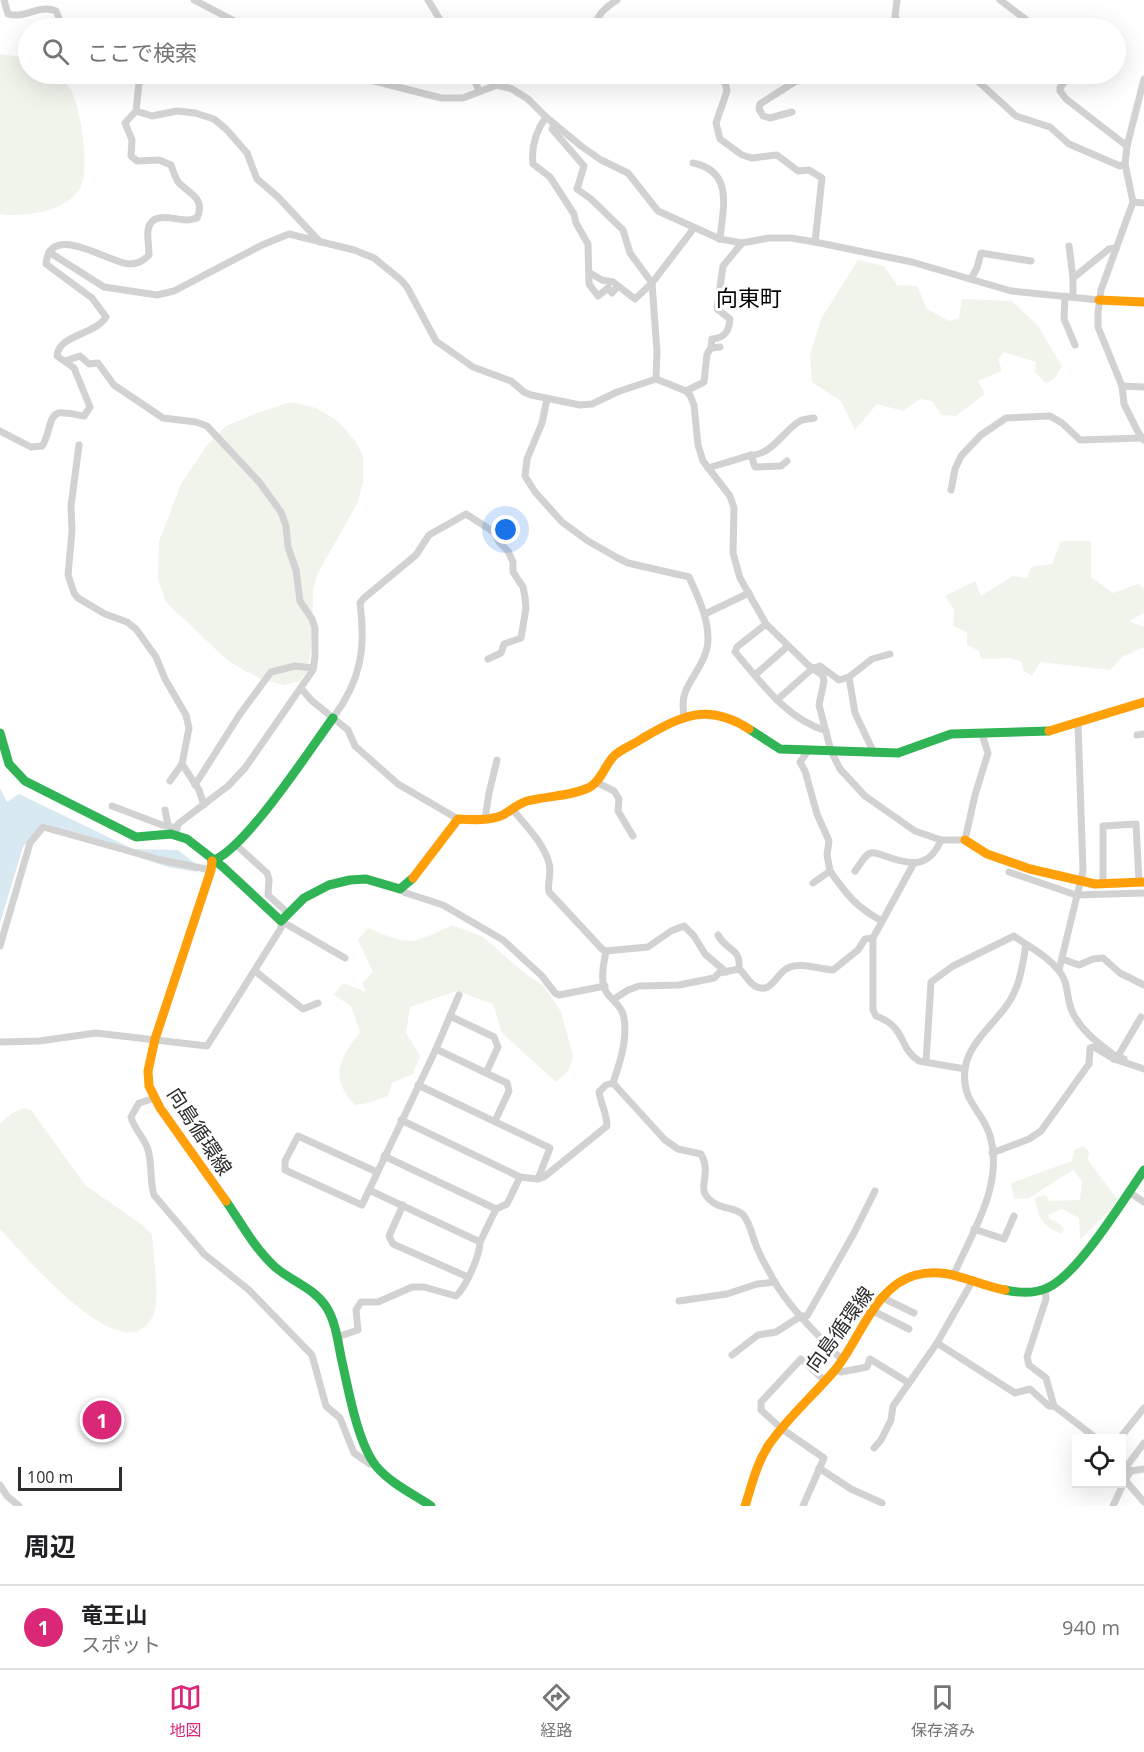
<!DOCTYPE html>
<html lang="ja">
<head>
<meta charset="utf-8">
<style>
	:root { --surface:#fff; --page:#f2f2f2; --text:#202124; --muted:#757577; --line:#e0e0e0; --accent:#db2777 }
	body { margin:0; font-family:"Open Sans","Noto Sans JP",sans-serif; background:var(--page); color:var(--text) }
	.controls { position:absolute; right:18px; bottom:18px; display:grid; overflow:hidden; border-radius:0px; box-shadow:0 6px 24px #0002 }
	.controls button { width:54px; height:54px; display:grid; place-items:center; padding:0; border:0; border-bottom:2px solid var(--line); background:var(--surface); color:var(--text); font:30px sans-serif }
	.scale { position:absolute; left:18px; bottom:15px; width:104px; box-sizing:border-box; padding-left:6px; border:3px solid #2d2d2d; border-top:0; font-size:16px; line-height:21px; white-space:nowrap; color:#2d2d2d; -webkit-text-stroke:4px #fff; paint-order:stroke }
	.you { position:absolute; left:506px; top:530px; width:21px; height:21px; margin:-15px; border:4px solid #fff; border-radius:50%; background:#1a73e8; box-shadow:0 0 0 9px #1a73e833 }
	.badge { display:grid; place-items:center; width:39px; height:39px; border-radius:50%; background:var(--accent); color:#fff; font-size:20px; font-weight:700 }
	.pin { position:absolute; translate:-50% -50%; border:3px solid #fff; box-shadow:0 2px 6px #0006 }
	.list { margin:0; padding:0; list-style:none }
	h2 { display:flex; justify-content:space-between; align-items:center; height:78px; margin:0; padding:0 24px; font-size:26px }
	h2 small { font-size:20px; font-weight:400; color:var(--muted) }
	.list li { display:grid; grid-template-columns:39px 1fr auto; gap:18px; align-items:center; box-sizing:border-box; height:84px; padding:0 24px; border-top:2px solid var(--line) }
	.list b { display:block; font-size:22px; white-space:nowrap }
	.list p { margin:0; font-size:20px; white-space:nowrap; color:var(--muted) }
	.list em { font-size:20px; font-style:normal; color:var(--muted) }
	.icon { flex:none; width:33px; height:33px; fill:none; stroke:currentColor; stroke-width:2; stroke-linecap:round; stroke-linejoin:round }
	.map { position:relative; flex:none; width:1144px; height:1506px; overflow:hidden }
	.search { position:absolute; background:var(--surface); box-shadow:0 6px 24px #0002; left:18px; right:18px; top:18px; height:66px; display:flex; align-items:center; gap:15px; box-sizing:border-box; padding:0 21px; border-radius:33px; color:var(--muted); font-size:22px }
	.sheet { height:162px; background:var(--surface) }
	nav { display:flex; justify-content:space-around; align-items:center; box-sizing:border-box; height:84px; border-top:2px solid var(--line); background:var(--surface); font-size:16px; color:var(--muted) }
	nav a { display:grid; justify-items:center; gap:3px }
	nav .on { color:var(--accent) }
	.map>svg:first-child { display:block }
	.green { fill:#f1f4eb }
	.water { fill:#d8e9f1 }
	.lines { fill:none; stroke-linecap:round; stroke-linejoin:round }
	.street { stroke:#d2d2d2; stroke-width:7 }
	.fast { stroke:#30b455; stroke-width:9 }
	.slow { stroke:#ff9f0a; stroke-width:9 }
	.labels { text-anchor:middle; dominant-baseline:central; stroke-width:6; stroke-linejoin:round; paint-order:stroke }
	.street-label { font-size:20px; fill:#2d2d2d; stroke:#fff }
	.quarter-label { font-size:22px; fill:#000; stroke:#fff }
</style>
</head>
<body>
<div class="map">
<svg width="1144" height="1506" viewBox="0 0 1144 1506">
	<rect width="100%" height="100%" fill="#fff"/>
	<!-- green -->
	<g class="green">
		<path d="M 0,54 L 21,57 L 28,61 L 28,74 C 35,74 46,71 52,74 C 56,75 67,84 70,88 C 81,106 89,165 82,184 C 72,211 24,218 0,214 Z"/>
		<polygon points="858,260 884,266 897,285 917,286 927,309 949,321 959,318 962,299 1012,301 1038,326 1062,366 1055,378 1046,383 1035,372 1036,362 1004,352 998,359 1002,371 978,381 985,394 956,416 942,415 932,401 920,399 903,411 877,404 855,430 841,401 812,382 810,355 821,319"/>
		<polygon points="291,402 316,408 338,421 355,441 363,456 363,482 358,502 317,575 313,590 312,638 308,670 300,681 284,685 264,680 245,671 227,660 166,602 158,580 159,541 181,484 207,445 226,426 260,412"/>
		<polygon points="1061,541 1091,541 1091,577 1113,593 1138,584 1144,588 1144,613 1129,621 1144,627 1144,647 1122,657 1110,670 1040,662 1032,676 1023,670 1022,662 1011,658 981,659 979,651 967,645 967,632 953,626 954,609 945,596 975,581 981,596 1013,576 1027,578 1031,567 1052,564"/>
		<path d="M 452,925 L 483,937 L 523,972 L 544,986 L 561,1012 L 573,1056 L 569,1070 L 556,1082 L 502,1033 L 493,1004 L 457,991 L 410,1007 L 406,1033 L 420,1056 L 413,1074 L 392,1083 L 388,1096 L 368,1103 L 355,1105 C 328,1077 340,1058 360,1032 L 351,1006 L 334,995 L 343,983 L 366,992 L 362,983 L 373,972 L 358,940 L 368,928 C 410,946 411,945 452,925 Z"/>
		<path d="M 24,1108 L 31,1110 L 85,1185 L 142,1225 L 152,1234 C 153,1253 160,1296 154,1313 C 128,1380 23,1253 0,1229 L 0,1124 L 12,1113 Z"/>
		<path d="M 1083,1146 L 1089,1152 L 1088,1160 L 1117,1199 L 1113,1207 L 1080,1240 L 1079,1218 L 1062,1209 L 1048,1215 L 1049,1219 L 1057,1222 L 1064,1228 L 1062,1234 C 1042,1225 1039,1220 1035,1198 L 1045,1195 L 1050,1201 L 1080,1200 L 1082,1181 L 1073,1170 L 1029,1198 L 1014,1199 L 1011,1183 L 1072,1161 L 1074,1150 Z"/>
	</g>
	<!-- water -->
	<polygon class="water" points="0,788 7,802 19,794 133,849 178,850 198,866 197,872 168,867 45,827 40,827 23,847 0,923"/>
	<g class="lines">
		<!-- street -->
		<g class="street">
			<path d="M 4,0 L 8,14 C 25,19 39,4 56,11 L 63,28"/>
			<polyline points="194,0 248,28"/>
			<polyline points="428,0 445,28"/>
			<polyline points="897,0 895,17 902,28"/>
			<polyline points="1000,0 1037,28"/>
			<path d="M 595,28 C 596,15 606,7 617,0"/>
			<polyline points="883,28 896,22"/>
			<polyline points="347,74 441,98 463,98 497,85 512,89 528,99 546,117 581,146 601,160 628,173 658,211 720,239 742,243 769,238 791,238 815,242 912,262 1011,291 1099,300"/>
			<polyline points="472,74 479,91"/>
			<polyline points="723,74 727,91 716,123 720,139 742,155 752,158 777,155 798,171 809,170 822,178 815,242"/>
			<polyline points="970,74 1016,116 1050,127 1069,144 1120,166 1125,164"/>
			<polyline points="1070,74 1060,88 1060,91 1066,99 1127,146"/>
			<polyline points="1144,79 1127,146 1125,164 1133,202 1101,290 1098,313 1098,327 1122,386 1124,404 1138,432 1144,440"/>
			<polyline points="136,111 152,116 177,111 195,113 214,119 227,130 247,153 257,179 278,197 320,242"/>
			<polyline points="792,112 770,118 763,116 759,109 760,104 807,74"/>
			<path d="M 546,117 C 536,131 531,147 533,164 L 550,177 L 574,214 L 576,223 L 588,244 L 589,284 L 598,296 L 608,288 L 612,293 L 618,286"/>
			<polyline points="554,124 552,129 584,166 577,189 591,199 623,230 630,253 652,283 657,352 656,379"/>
			<path d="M 693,163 C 734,171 723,208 720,239"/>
			<polyline points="1133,202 1144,203"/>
			<polyline points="1069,246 1073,278 1073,297"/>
			<polyline points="49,252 104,287 157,295 174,291 262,245 289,234 354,250 374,258 401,280 407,287 436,341 473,367 511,381 524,392 531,395 580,405 592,404 617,392 656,379 686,391 690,395 694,405 698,445 703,461 730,496 734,508 733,553 740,578 766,624 807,664 823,676 824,681 819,705 831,751 840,769 865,796 915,831 941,840 965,840 975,795 988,753 982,734"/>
			<polyline points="590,273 602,280 613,282 635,299 652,283 694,228"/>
			<polyline points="1073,278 1109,249 1116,248"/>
			<polyline points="971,279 977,268 981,253 1031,261"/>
			<polyline points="1065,296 1064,319 1075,345"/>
			<path d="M 711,348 L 712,339 C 725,338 729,331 730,319 L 717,309 L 723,266 L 742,243"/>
			<polyline points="65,361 80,356 89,364 98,363 114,385 163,418 196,422 207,426 260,483 281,512 286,526 288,547 296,570 300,601 312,619 315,628 315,656 313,670 245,768 228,786 178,824 176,834"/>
			<polyline points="1122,386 1144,387"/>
			<polyline points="686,391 704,382 707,354 711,348 720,347"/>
			<path d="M 547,399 L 542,423 L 527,459 L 525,476 L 535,492 L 562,522 L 588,541 L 616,557 L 628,563 L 689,577 C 698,597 708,617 708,639 C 708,658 694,673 686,690 C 682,699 683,708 684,717"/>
			<path d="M 0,431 L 31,447 L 42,446 C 50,436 48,415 59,413 C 66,412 77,415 84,416 L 90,407 L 74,368 L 57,356 C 58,335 95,335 106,317 L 92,298 L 46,264 C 50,221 107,262 129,264 C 138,264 143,261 149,255 C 149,247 147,237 148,230 C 151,210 175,220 187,220 C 190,220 193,219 197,218 C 206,199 190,194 179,183 C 175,178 173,170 171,165 L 159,160 L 137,161 L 131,156 L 132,140 L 125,123 L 136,111 L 140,74"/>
			<polyline points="79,445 71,506 72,531 68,575 74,593 78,598 105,614 127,622 136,629 156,657 165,679 186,715 189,728 182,764 199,790 204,805"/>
			<path d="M 751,455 C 772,455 784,430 800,421 C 804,419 810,419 814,418"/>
			<polyline points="708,468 751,455 755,467 781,466 787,461"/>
			<polyline points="951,490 955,469 961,456 981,435 1006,418 1050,416 1062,423 1080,440 1142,438"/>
			<polyline points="705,614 749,593"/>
			<path d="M 766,624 L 737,647 L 735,652 C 762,683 785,718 826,731"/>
			<polyline points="755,675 788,646"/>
			<polyline points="849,677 872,659 890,654"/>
			<polyline points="301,688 311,700 348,730 355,746 398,784 458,819"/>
			<polyline points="777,700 813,668 820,666 839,680 849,677 855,713 874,753"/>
			<path d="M 333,718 C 361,680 366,649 360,603 L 364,598 L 416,555 L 429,535 L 466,514 L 494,532 L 499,542 L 508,551 L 513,562 L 513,572 L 523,587 L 525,597 L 526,608 L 521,638 L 504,644 L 501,653 L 488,659"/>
			<polyline points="1137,735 1144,734"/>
			<polyline points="808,751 800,762 805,771 817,814 829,841 827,855 830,871 813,883"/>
			<polyline points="170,781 182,764"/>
			<polyline points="596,782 614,791 619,799 618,811 633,836"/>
			<polyline points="195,785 240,714 271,672 295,666 313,668"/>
			<polyline points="112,806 162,825 177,828"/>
			<polyline points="165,810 168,825"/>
			<path d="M 513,810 C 526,826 543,842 549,863 C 552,872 547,882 549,892 L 602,949 L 606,951 L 648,947 L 671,931 L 684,926 L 694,936 L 705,954 L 726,972"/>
			<polyline points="485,819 489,793 497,760"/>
			<polyline points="235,844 267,873 269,879 268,895 289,914"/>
			<path d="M 914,863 L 873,938 L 873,1010 L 876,1016 C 907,1027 898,1048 919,1061 L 965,1069"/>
			<path d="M 830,871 C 846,894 857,908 882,921"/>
			<path d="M 855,871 C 859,866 865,854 871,853 C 875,852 881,855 885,856 C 910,865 929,869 941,840"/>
			<polyline points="1009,872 1076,895 1144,893"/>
			<polyline points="1103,884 1103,826 1136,824 1139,882"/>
			<polyline points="400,889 406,893 443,905 503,940 542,976 555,993 559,995 605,986"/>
			<path d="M 718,935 C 727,952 741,947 739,969"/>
			<polyline points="0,946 30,843 43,827 161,860 211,870"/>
			<path d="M 606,951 C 604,963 599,981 607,993 C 612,1001 620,1004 623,1014 C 629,1037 620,1062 613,1083"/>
			<polyline points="1062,959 1079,965 1093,959 1103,958 1120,973 1144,985"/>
			<polyline points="1059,970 1083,871 1078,723"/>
			<polyline points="255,971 303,1009 318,1003"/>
			<path d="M 614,999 L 628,990 L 639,986 L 679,985 L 714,978 L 719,973 L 739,969 C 745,974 749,983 755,986 C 770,995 776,975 786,969 C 798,961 819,969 833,970 L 858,950 L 865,939 L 873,938"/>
			<polyline points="450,1016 494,1037 498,1047 486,1073"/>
			<polyline points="0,1042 39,1041 96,1033 207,1046 281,928 281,921 345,958"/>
			<polyline points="436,1049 507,1083 509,1091 495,1121"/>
			<polyline points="1124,1059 1118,1056 1141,1017"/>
			<path d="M 926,1062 L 931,982 L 953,966 L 1014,936 C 1029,947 1048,956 1059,971 C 1069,982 1066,998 1072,1011 C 1080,1030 1098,1043 1114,1055 L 1114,1059"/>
			<path d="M 155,1098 L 139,1103 L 131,1117 C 134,1129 143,1136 147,1147 C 153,1161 149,1180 154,1195 L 204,1254 L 249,1290 L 312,1355 L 326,1406 L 340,1418 L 354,1453 L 370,1464 L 373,1462"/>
			<polyline points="401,1120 520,1177 538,1179 550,1148 418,1085"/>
			<polyline points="992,1153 1029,1139 1041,1131 1089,1064 1090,1048 1094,1047 1114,1059 1144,1069"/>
			<polyline points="384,1156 496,1209 507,1204 520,1177"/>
			<polyline points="377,1172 298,1136 285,1161 285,1170 362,1205 436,1049 459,995"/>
			<path d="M 538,1179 L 544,1177 L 607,1126 C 607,1114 601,1104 599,1092 L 606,1085 L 613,1083 L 665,1140 L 678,1149 L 701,1154 C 711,1172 700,1184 705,1194 C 715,1211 737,1206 744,1216 C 751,1225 753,1240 758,1250 C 762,1260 768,1269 773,1279 C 790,1309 818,1335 842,1360"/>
			<polyline points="1129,1192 1144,1202"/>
			<polyline points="403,1205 389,1236 393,1244 468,1277"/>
			<polyline points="974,1229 1004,1239 1014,1216"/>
			<polyline points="480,1242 496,1209"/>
			<path d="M 954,1274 C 973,1231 1004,1184 990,1136 C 983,1110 961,1103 965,1069 C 968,1044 993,1025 1007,1005 C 1020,987 1022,967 1026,945"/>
			<polyline points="1045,1289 1046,1299 1027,1357 1029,1365 1046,1378 1054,1406 1096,1438"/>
			<polyline points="883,1298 914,1313"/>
			<polyline points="679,1301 727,1294 757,1284 775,1282"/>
			<polyline points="873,1311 909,1329"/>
			<path d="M 337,1337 L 358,1330 L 356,1310 L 361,1302 L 378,1302 L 412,1287 L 424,1287 L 456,1296 C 466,1287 480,1255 480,1242 L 369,1190"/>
			<polyline points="937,1343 1015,1393 1030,1389 1049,1406 1054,1406"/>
			<polyline points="732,1355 758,1335 776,1332 801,1316 807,1316 854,1233 875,1191"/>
			<polyline points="835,1370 841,1372 867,1367 870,1359 909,1383"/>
			<polyline points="1120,1438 1144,1408"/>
			<polyline points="874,1448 881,1440 891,1420 893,1406 937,1343 973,1280"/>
			<polyline points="1122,1462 1131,1471 1144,1469"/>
			<polyline points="1126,1467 1144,1443"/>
			<polyline points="819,1468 851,1489 882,1503"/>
			<polyline points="1131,1471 1125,1480 1144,1502"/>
			<polyline points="0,1485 7,1496 19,1506"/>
			<polyline points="803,1506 824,1458 782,1429 761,1410 761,1402 801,1359 825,1381"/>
			<polyline points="1113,1506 1125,1480"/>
		</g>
		<!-- fast -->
		<g class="fast">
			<polyline points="749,729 780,749 898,753 951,734 1049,731"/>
			<polyline points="0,733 9,764 25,781 136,837 171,834 187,839 223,867 281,921 304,898 329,885 350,880 366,879 400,889 413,878"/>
			<path d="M 212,861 C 245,850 310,749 333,718"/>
			<path d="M 226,1201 C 241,1223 255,1249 275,1267 C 291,1281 312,1287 325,1305 C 335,1319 338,1341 341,1357 C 348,1387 357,1442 376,1466 C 390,1483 413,1494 431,1506"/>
			<path d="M 1005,1290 C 1019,1293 1034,1294 1047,1288 C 1078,1275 1123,1200 1144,1170"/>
		</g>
		<!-- slow -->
		<g class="slow">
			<polyline points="1099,300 1144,302"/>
			<polyline points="1049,731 1144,702"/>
			<polyline points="965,840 987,854 1030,869 1095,884 1144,882"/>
			<polyline points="212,861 211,870 155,1039 148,1071 149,1086 160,1108 226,1201"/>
			<path d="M 413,878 L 458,819 C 472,820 490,821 503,815 C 511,810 518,804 527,801 C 547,796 573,796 590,787 C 602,780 605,764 615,755 C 623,748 635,744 643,738 C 681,716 708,702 749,729"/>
			<path d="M 745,1506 C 752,1485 756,1465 768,1446 C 787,1418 813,1396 835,1370 C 860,1340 874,1286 916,1275 C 948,1266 975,1285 1005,1290"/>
		</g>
	</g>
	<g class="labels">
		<!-- street labels -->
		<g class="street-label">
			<text transform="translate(200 1131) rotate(57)">向島循環線</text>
			<text transform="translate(839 1329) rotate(-54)">向島循環線</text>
		</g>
		<!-- quarter labels -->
		<g class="quarter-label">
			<text x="749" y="297">向東町</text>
		</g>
	</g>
</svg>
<div class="controls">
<button><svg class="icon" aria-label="locate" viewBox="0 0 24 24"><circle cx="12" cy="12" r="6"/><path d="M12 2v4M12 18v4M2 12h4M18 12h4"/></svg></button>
</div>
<div class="scale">100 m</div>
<div class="you"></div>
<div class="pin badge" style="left:102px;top:1420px">1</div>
<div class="search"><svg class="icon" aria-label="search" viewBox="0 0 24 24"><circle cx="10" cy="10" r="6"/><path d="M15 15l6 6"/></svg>ここで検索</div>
</div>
<section class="sheet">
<h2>周辺<small></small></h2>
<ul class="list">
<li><span class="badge">1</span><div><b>竜王山</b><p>スポット</p></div><em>940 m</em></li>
</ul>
</section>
<nav>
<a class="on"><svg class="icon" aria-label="map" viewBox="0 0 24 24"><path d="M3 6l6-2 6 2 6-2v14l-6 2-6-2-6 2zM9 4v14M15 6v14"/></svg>地図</a>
<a><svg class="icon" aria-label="directions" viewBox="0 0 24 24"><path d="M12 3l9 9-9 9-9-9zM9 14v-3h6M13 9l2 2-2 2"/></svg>経路</a>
<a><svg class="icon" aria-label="saved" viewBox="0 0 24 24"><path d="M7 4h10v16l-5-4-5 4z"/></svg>保存済み</a>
</nav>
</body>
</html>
